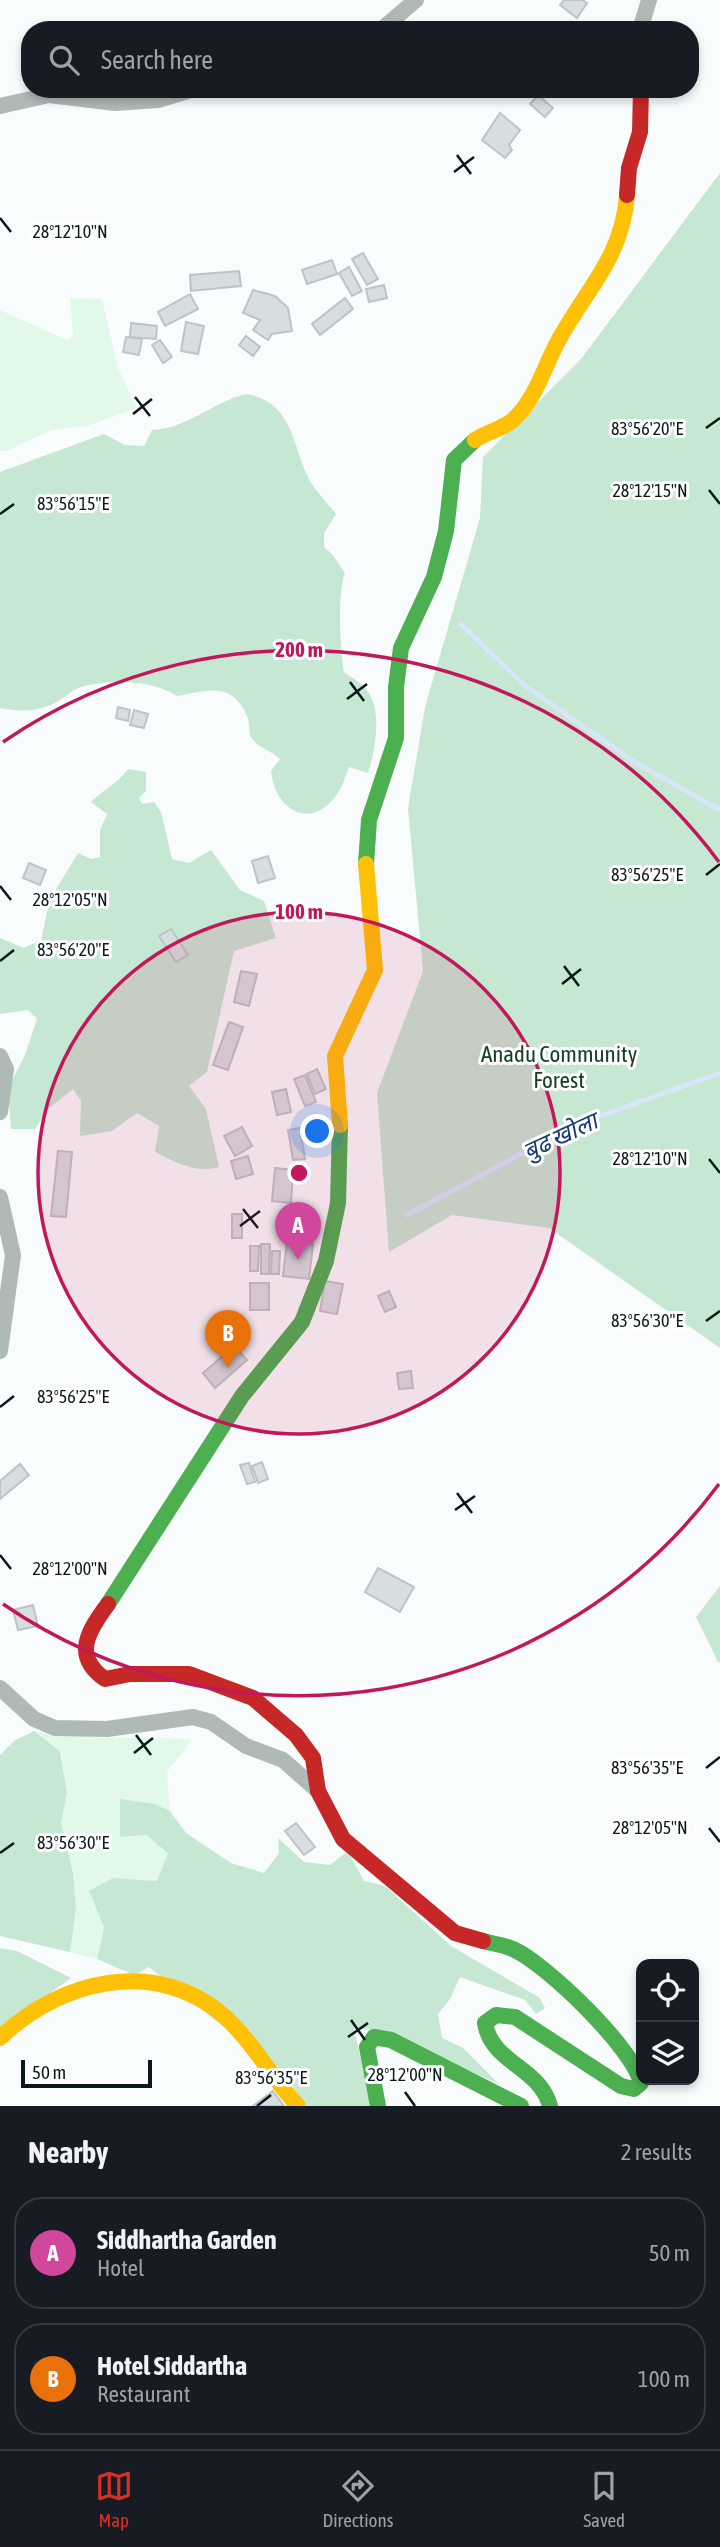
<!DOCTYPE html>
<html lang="en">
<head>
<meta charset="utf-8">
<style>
	:root { --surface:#171b24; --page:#20242c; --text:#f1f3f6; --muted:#9ea1a6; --line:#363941; --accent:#d93025 }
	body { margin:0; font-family:"Asap Condensed","Noto Sans Devanagari",sans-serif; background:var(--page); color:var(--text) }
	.controls { position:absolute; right:21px; bottom:21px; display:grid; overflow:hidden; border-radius:14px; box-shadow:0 4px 10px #0003 }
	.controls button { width:63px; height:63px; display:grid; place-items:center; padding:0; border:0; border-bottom:2px solid var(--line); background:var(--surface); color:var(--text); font:35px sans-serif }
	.scale { position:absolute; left:21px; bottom:18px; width:131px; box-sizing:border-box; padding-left:7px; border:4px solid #0a181a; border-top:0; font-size:19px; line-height:24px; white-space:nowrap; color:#0a181a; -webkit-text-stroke:5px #fff; paint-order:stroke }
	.you { position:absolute; left:318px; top:1132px; width:24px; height:24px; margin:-18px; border:5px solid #fff; border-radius:50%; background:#1a73e8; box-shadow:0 0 0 10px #1a73e833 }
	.badge { display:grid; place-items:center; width:46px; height:46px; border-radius:50%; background:var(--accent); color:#fff; font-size:23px; font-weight:700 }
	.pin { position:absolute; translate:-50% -58px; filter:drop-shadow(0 2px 4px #0008) }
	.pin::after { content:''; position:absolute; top:37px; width:24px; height:21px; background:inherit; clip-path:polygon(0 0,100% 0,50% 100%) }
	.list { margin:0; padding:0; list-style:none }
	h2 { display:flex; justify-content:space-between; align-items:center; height:91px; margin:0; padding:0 28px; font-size:30px }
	h2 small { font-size:23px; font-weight:400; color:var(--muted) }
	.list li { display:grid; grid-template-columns:46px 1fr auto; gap:21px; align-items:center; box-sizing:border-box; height:112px; margin:0 14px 14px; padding:0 14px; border:2px solid var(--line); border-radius:28px }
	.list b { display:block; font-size:26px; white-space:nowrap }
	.list p { margin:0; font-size:23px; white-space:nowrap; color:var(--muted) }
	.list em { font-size:23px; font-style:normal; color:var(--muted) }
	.icon { flex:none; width:38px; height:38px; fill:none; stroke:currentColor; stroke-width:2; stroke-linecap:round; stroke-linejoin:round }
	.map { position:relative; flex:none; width:720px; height:2106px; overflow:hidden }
	.search { position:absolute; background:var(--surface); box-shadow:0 4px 10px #0003; left:21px; right:21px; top:21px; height:77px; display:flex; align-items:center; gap:18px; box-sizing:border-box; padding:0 24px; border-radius:28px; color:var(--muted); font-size:26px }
	.sheet { height:343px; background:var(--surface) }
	nav { display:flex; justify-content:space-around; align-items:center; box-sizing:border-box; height:98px; border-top:2px solid var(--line); background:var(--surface); font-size:19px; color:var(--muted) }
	nav a { display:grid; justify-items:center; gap:4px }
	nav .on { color:var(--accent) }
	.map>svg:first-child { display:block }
	.green { fill:#e2f9ea }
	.forest { fill:#c6e7d2 }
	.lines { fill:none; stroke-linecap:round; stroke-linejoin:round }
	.stream { stroke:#d8e6fc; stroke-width:5 }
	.building { fill:#d6dee1; stroke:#bdc4c7; stroke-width:2 }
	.street { stroke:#afb9b6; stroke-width:16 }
	.fast { stroke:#4caf50; stroke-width:16 }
	.slow { stroke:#ffc107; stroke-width:16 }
	.jam { stroke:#c62828; stroke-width:16 }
	.ticks { fill:none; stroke:#0a181a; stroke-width:2.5 }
	.ring { fill:none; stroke:#c2185b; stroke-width:3.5 }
	.labels { text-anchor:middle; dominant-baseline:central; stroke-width:6; stroke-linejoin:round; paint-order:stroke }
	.park-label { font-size:23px; fill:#154028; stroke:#fff }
	.water-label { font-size:24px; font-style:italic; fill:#173973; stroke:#fff }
	.ticks-label { font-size:18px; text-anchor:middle; fill:#0a181a; stroke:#fff; stroke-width:6; stroke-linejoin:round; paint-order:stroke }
	.centre { fill:#c2185b; stroke:#fff; stroke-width:3.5 }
	.ring-label { font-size:21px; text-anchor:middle; font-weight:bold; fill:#c2185b; stroke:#fff; stroke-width:6; stroke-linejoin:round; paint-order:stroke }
</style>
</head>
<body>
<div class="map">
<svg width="720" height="2106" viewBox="0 0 720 2106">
	<rect width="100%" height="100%" fill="#f8fcfc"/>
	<!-- green -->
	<g class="green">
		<polygon points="70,298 102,299 118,368 137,408 87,426 51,430 7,451 0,451 0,310 67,340 73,336"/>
		<path d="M 34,1731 C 85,1741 140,1736 192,1739 L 167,1772 L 170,1811 L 155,1804 L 146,1835 L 168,1853 L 157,1881 L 113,1878 L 97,1959 L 70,1952 L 76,1909 L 73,1873 L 61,1823 L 67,1793 L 61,1751 Z"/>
	</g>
	<!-- forest -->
	<g class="forest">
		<polygon points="720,173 720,1348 549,1228 452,1215 389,1252 377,1093 423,971 408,808 425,707 480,518 483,457 581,359"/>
		<path d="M 246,394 C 291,401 292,442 307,475 C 313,489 327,502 336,514 L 324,533 L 324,547 L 332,554 L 345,573 C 337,594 340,648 344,672 C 351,677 362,683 367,690 C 383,712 375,750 368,773 L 349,767 C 346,775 343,785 338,793 C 312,832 275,811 271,771 L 280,759 C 271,750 257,748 251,737 C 248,730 250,722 247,716 C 232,680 206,691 177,696 C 153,680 110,679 81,687 C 73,689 66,697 58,701 C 40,712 20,712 0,708 L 0,472 L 104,434 L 125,445 L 144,446 L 152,430 C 187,429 212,402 246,394 Z"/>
		<path d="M 128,769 L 146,772 L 146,791 L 139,798 L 142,804 L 154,802 L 161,812 L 172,859 L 189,863 L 211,850 L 240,890 L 264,901 L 276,938 L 234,951 L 207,1072 L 189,1086 L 206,1109 L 219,1167 C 196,1174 175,1162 155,1152 L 159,1126 L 137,1113 L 112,1131 L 80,1136 L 81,1101 L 73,1089 L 49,1108 L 35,1129 L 11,1129 L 8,1088 L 25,1055 L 37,1019 L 28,1010 L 0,1014 L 0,938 L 24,948 L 41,940 L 50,899 L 78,853 L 91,859 L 100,857 L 100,830 L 107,814 L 91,802 C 104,789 117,784 128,769 Z"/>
		<polygon points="720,1586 720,1662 718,1662 696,1617"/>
		<polygon points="34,1731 60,1751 67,1793 61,1823 73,1873 76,1909 70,1952 0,1936 0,1755 14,1741"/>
		<polygon points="120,1799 155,1804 170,1811 186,1833 231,1863 264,1873 279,1853 278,1838 304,1862 330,1865 348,1851 364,1881 385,1886 451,1946 540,1998 545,2008 536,2014 525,2000 460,1977 450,1999 438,2014 442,2038 463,2048 499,2084 374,2029 354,2029 372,2106 306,2106 287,2078 149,1967 134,1975 97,1959 104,1927 89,1891 113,1878 157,1881 168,1853 146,1835 120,1837"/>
		<polygon points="0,1948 17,1951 71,1978 0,2029"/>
	</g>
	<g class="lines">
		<!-- stream -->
		<g class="stream">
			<polyline points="461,624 524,685 633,761 720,810"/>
			<polyline points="407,1215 575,1125 720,1073"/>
		</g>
	</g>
	<!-- building -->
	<g class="building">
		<polygon points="564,0 582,0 587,3 577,18 560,5"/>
		<polygon points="538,95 553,108 545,117 530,104"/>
		<polygon points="500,113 520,130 509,145 512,150 505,158 482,140"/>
		<polygon points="363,253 378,279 367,285 352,259"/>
		<polygon points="332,260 337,274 307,284 302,270"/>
		<polygon points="349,267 362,291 352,296 339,273"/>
		<polygon points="239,271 241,286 191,291 190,275"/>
		<polygon points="384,285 387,298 369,302 366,289"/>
		<polygon points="253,290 275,296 288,308 292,331 272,334 268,340 253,330 260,320 243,313"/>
		<polygon points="190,294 198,309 165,326 158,312"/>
		<polygon points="345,298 353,309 320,335 312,324"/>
		<polygon points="186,322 204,326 198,354 181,351"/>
		<polygon points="131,323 157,326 156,339 130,337"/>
		<polygon points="246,336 260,347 253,356 239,345"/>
		<polygon points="126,337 142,339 139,355 123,352"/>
		<polygon points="160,340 172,357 163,363 152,345"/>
		<polygon points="118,707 130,710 128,721 116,718"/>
		<polygon points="134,710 148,714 144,728 130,725"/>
		<polygon points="268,856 275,878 258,883 252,861"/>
		<polygon points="29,863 46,870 40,885 23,878"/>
		<polygon points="171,929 188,955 176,962 159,936"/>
		<polygon points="241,971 257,974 249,1006 234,1002"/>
		<polygon points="229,1022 243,1027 228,1070 213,1065"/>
		<polygon points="317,1069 326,1089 315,1094 307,1074"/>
		<polygon points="305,1075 316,1102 305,1106 294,1079"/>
		<polygon points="286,1089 291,1112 277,1115 272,1092"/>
		<polygon points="242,1127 252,1146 235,1156 224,1136"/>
		<polygon points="300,1128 305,1159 293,1160 288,1130"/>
		<polygon points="58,1151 72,1152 66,1217 51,1216"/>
		<polygon points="248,1156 253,1174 236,1179 231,1161"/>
		<polygon points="275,1168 293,1170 291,1203 272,1201"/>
		<rect x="232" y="1214" width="10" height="24"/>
		<polygon points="287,1241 313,1244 309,1279 283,1276"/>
		<polygon points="261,1244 270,1244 269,1274 261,1274"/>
		<polygon points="250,1246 259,1246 258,1271 250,1271"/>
		<polygon points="272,1251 280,1251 279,1274 271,1274"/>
		<polygon points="325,1281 343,1284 337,1314 320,1311"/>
		<rect x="250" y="1283" width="19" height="27"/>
		<polygon points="389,1291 396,1307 385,1312 378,1296"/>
		<polygon points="234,1346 247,1360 215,1388 203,1373"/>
		<polygon points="411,1371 413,1388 399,1389 397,1373"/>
		<polygon points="262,1462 268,1479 258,1483 252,1466"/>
		<polygon points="249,1463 255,1482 247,1484 240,1465"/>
		<polygon points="20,1464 29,1475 0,1499 0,1481"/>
		<polygon points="378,1568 414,1587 400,1612 365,1592"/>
		<polygon points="33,1605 38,1626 18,1630 13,1610"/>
		<polygon points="296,1823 315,1847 304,1855 285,1831"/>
		<polygon points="273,2091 284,2106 253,2106"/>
	</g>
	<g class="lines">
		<!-- street -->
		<g class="street">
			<polyline points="381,30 416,0"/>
			<polyline points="640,30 649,0"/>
			<polyline points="0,106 49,95 115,103 158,100 194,89"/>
			<polyline points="0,1056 6,1069 0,1112"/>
			<polyline points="0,1197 13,1255 0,1351"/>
			<polyline points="0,1688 34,1719 55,1728 107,1729 193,1717 211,1722 246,1746 283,1760 318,1791"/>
		</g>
		<!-- fast -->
		<g class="fast">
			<polyline points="366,864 369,820 396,738 396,687 401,648 434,577 446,531 454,460 475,440"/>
			<polyline points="108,1604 242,1396 302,1322 326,1261 338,1203 340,1125"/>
			<path d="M 483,1941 C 494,1944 505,1945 515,1950 C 548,1966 633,2048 641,2083 L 634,2089 L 621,2086 L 515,2017 L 496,2015 L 485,2023 C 491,2063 540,2067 550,2106"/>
			<polyline points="378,2106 367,2047 374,2037 391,2040 521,2106"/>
		</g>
		<!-- slow -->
		<g class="slow">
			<path d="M 475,440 C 486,432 503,429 513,420 C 535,400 543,370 556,345 C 584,291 622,260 627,195"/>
			<polyline points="340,1125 335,1056 375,970 366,864"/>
			<path d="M 0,2038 C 60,1980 155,1957 223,2015 C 253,2042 271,2077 298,2106"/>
		</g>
		<!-- jam -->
		<g class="jam">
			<polyline points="627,195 629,168 640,132 641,89"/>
			<path d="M 108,1604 C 88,1631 72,1656 105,1679 L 130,1674 L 189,1674 L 253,1698 L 296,1735 L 313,1758 L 318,1791 L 343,1839 L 455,1933 L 483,1941"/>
		</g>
	</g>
	<!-- ticks -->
	<path class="ticks" d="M 457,155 L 471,174M 454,172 L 474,157M 0,218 L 11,232M 135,397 L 150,416M 133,414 L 152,399M 706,428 L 720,418M 709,490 L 720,504M 0,514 L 14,504M 350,682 L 364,701M 347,699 L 367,684M 706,875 L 720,864M 0,886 L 11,900M 0,961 L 14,950M 564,966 L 579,986M 562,984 L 581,969M 709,1159 L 720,1173M 243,1209 L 258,1228M 240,1226 L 260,1211M 706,1321 L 720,1311M 0,1407 L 14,1396M 457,1493 L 472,1513M 455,1510 L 475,1496M 0,1555 L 11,1569M 136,1735 L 151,1755M 134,1753 L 153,1738M 706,1768 L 720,1757M 709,1828 L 720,1842M 0,1853 L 14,1843M 351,2020 L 365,2040M 348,2037 L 368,2023M 405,2092 L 415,2106M 257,2106 L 271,2095"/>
	<!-- distance rings -->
	<circle cx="299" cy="1173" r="261" fill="#c2185b" fill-opacity=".12"/>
	<g class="ring">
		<circle cx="299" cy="1173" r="261"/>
		<path d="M719 1484A523 523 0 0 1 3 1604M3 742A523 523 0 0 1 719 862"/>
	</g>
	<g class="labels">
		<!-- park labels -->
		<g class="park-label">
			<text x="559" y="1054">Anadu Community<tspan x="559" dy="26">Forest</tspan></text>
		</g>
		<!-- water labels -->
		<g class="water-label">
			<text transform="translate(560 1136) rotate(-25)">बुढ खोला</text>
		</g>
	</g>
	<g class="ticks-label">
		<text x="70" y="238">28°12'10"N</text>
		<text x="647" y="435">83°56'20"E</text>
		<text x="650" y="497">28°12'15"N</text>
		<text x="73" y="510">83°56'15"E</text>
		<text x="647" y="881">83°56'25"E</text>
		<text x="70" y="906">28°12'05"N</text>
		<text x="73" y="956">83°56'20"E</text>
		<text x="650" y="1165">28°12'10"N</text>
		<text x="647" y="1327">83°56'30"E</text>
		<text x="73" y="1403">83°56'25"E</text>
		<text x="70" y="1575">28°12'00"N</text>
		<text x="647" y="1774">83°56'35"E</text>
		<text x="650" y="1834">28°12'05"N</text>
		<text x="73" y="1849">83°56'30"E</text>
		<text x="405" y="2081">28°12'00"N</text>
		<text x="271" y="2084">83°56'35"E</text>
	</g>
	<circle cx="299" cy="1173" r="10" class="centre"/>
	<g class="ring-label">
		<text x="299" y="657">200 m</text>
		<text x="299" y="919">100 m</text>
	</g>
</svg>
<div class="controls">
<button><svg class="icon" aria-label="locate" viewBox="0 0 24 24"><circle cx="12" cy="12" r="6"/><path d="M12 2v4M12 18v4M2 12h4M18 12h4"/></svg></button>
<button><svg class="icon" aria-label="layers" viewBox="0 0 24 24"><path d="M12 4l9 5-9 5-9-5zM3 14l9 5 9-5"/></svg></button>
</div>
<div class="scale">50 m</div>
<div class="you"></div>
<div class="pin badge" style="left:298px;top:1260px;background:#d1479c">A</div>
<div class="pin badge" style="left:228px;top:1368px;background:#e8710a">B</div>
<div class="search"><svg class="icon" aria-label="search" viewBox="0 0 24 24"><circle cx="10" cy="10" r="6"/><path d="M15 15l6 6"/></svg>Search here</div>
</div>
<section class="sheet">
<h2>Nearby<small>2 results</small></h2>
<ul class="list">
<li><span class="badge" style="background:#d1479c">A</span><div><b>Siddhartha Garden</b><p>Hotel</p></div><em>50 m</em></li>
<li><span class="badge" style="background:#e8710a">B</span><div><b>Hotel Siddartha</b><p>Restaurant</p></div><em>100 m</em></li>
</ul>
</section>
<nav>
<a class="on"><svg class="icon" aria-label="map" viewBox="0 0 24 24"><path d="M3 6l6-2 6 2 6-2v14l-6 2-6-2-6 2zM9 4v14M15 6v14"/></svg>Map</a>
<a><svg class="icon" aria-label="directions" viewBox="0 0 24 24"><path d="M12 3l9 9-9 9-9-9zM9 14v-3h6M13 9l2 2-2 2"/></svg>Directions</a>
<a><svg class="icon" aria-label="saved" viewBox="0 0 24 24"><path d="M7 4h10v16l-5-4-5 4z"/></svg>Saved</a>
</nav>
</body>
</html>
